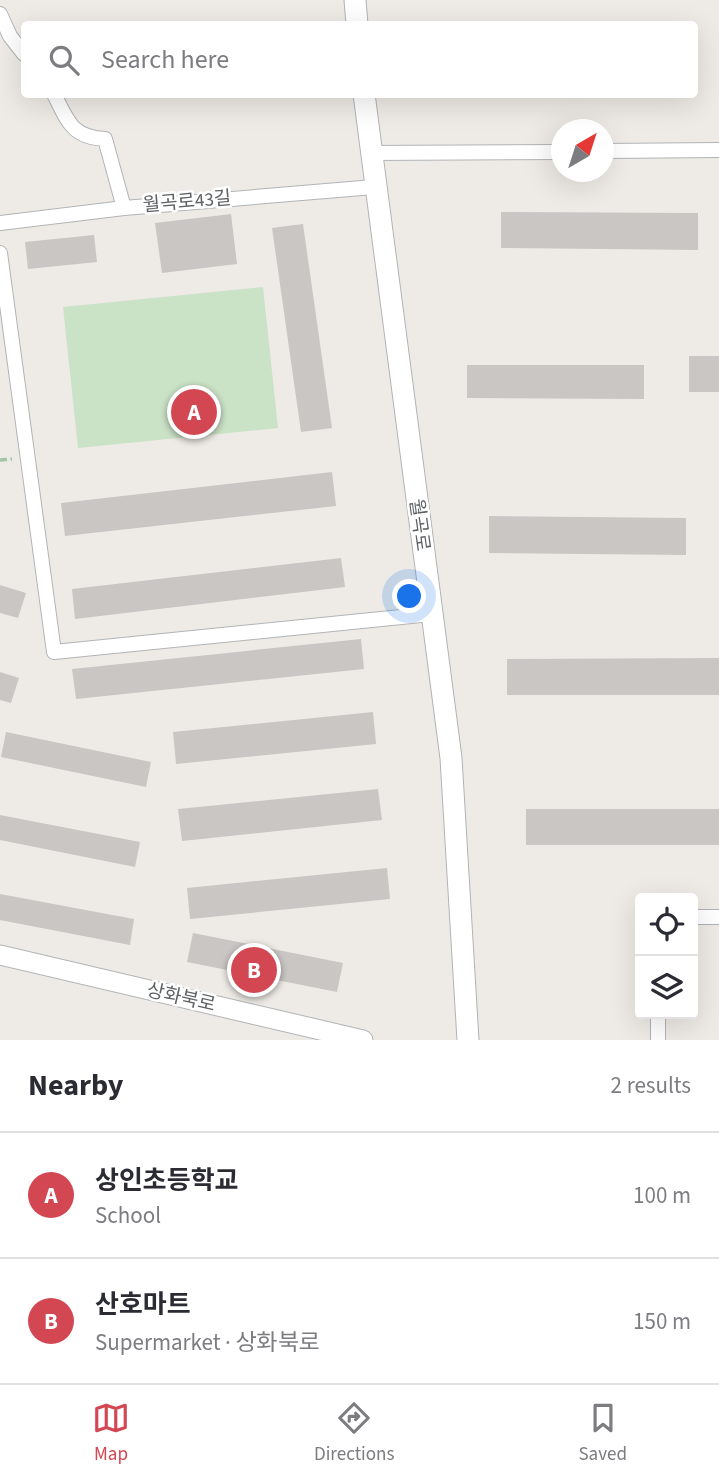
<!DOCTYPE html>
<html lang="en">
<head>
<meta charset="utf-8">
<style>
	:root { --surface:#fff; --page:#f7f7f7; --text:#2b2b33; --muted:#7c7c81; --line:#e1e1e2; --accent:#d34752 }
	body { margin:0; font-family:"Source Sans 3","Noto Sans KR",sans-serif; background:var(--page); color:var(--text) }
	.controls { position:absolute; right:21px; bottom:21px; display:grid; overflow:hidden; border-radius:7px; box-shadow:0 7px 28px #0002 }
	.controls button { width:63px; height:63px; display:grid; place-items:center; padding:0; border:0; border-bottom:2px solid var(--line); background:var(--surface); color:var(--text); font:35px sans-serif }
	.compass { position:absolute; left:551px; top:119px; width:63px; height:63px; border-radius:50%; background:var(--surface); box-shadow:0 7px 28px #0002; rotate:39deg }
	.you { position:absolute; left:410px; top:597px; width:24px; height:24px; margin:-18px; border:5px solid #fff; border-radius:50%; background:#1a73e8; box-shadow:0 0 0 10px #1a73e833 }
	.badge { display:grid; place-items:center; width:46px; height:46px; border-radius:50%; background:var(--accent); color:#fff; font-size:23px; font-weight:700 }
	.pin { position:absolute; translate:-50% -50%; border:4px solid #fff; box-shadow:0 2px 7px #0006 }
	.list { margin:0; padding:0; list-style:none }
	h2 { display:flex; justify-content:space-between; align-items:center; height:91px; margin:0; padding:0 28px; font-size:30px }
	h2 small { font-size:23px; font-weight:400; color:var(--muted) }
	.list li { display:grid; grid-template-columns:46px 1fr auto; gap:21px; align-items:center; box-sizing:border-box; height:126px; padding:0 28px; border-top:2px solid var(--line) }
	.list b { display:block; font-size:26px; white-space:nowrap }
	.list p { margin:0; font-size:23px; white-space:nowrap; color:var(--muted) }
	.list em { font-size:23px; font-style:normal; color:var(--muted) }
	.icon { flex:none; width:38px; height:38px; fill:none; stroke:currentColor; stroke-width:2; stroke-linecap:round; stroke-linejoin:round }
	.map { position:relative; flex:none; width:719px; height:1040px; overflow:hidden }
	.search { position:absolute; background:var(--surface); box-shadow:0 7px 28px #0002; left:21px; right:21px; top:21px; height:77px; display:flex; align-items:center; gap:18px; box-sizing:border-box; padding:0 24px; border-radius:7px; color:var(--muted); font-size:26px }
	.sheet { height:343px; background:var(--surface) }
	nav { display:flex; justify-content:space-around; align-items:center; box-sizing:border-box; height:98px; border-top:2px solid var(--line); background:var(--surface); font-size:19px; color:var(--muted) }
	nav a { display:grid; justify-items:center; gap:4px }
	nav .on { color:var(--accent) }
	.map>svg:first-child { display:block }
	.green { fill:#cae2c6 }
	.building { fill:#cac6c3 }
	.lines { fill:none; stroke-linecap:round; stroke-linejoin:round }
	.minor-casing { stroke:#b1b4b6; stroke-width:16 }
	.tertiary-casing { stroke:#b1b4b6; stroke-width:21 }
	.secondary-casing { stroke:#b0b4b7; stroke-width:23 }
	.path { stroke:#a2c5a6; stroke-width:3.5; stroke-dasharray:7 3.5; stroke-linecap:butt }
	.minor { stroke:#fff; stroke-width:14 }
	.tertiary { stroke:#fff; stroke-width:19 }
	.secondary { stroke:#fff; stroke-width:21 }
	.labels { text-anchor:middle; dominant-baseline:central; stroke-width:5; stroke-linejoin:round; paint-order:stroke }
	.street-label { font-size:19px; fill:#5e6264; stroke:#fff }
</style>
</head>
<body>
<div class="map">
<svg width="719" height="1040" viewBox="0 0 719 1040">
	<rect width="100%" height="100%" fill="#eeebe6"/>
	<!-- green -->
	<polygon class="green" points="263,287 278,428 78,448 63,307"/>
	<!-- building -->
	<g class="building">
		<polygon points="501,212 698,213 698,250 501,248"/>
		<polygon points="231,214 237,264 162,273 155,223"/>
		<polygon points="303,224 332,428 301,432 272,228"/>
		<polygon points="94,235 97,262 28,269 25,242"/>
		<rect x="689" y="356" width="30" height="36"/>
		<polygon points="467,365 644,365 644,399 467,398"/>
		<polygon points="332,472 336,506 65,536 61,503"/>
		<polygon points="489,516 686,518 686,555 489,553"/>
		<polygon points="341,558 345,587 75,619 72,589"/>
		<polygon points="0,585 26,593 18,618 0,613"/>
		<polygon points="361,639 364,669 76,699 72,669"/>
		<polygon points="719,658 719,695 507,695 507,659"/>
		<polygon points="0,672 19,678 11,703 0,700"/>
		<polygon points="373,712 376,744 176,764 173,732"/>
		<polygon points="6,732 151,762 146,787 1,757"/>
		<polygon points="378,789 382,820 182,841 178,809"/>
		<rect x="526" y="809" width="193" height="36"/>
		<polygon points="0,815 140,842 135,867 0,840"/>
		<polygon points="387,868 390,899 190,919 187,888"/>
		<polygon points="0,894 134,919 130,945 0,920"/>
		<polygon points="193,933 343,963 337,992 187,962"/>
	</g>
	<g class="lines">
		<defs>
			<g id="minor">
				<polyline points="0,14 10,36 24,54"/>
				<path d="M 54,94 C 68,122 72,137 105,139 L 124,208"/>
				<polyline points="604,151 719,150"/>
				<polyline points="369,153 562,152"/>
				<polyline points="0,223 124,208 374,187"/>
				<polyline points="0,253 54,652 431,614"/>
				<polyline points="693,917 719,917"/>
				<polyline points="658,1040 658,1014"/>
			</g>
			<polyline id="tertiary" points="0,955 363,1040"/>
			<g id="secondary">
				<polyline points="355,0 357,24"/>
				<polyline points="364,94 451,758 468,1040"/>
			</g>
		</defs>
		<!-- minor casing -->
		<use href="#minor" class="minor-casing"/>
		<!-- tertiary casing -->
		<use href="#tertiary" class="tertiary-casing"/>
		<!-- secondary casing -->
		<use href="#secondary" class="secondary-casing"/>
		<!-- path -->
		<polyline class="path" points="0,460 12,459"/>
		<!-- minor -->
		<use href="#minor" class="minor"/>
		<!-- tertiary -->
		<use href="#tertiary" class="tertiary"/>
		<!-- secondary -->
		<use href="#secondary" class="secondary"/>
	</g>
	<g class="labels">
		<!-- street labels -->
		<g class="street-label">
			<text transform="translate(187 202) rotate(-5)">월곡로43길</text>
			<text transform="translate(419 525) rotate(82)">월곡로</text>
			<text transform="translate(181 998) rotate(13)">상화북로</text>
		</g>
	</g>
</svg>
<div class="controls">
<button><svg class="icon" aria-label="locate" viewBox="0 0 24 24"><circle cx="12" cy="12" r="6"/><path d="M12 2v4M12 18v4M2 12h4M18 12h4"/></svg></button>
<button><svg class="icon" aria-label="layers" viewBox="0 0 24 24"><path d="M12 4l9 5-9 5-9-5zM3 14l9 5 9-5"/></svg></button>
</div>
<svg class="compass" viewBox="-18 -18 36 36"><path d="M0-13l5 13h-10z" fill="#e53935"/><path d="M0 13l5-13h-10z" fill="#7c7c81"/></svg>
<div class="you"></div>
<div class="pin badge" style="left:194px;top:412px">A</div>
<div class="pin badge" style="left:254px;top:970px">B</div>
<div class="search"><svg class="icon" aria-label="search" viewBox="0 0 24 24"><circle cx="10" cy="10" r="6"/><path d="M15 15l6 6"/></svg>Search here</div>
</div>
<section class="sheet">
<h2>Nearby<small>2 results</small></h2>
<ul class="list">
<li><span class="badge">A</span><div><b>상인초등학교</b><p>School</p></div><em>100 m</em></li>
<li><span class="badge">B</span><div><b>산호마트</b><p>Supermarket · 상화북로</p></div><em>150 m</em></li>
</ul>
</section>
<nav>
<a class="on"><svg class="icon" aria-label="map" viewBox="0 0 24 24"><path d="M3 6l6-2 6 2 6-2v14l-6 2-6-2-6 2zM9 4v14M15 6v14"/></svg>Map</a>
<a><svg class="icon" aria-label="directions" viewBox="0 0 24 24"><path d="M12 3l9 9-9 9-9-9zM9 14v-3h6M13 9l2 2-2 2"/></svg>Directions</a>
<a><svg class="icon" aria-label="saved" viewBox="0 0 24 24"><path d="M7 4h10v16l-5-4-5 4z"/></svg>Saved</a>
</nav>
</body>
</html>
